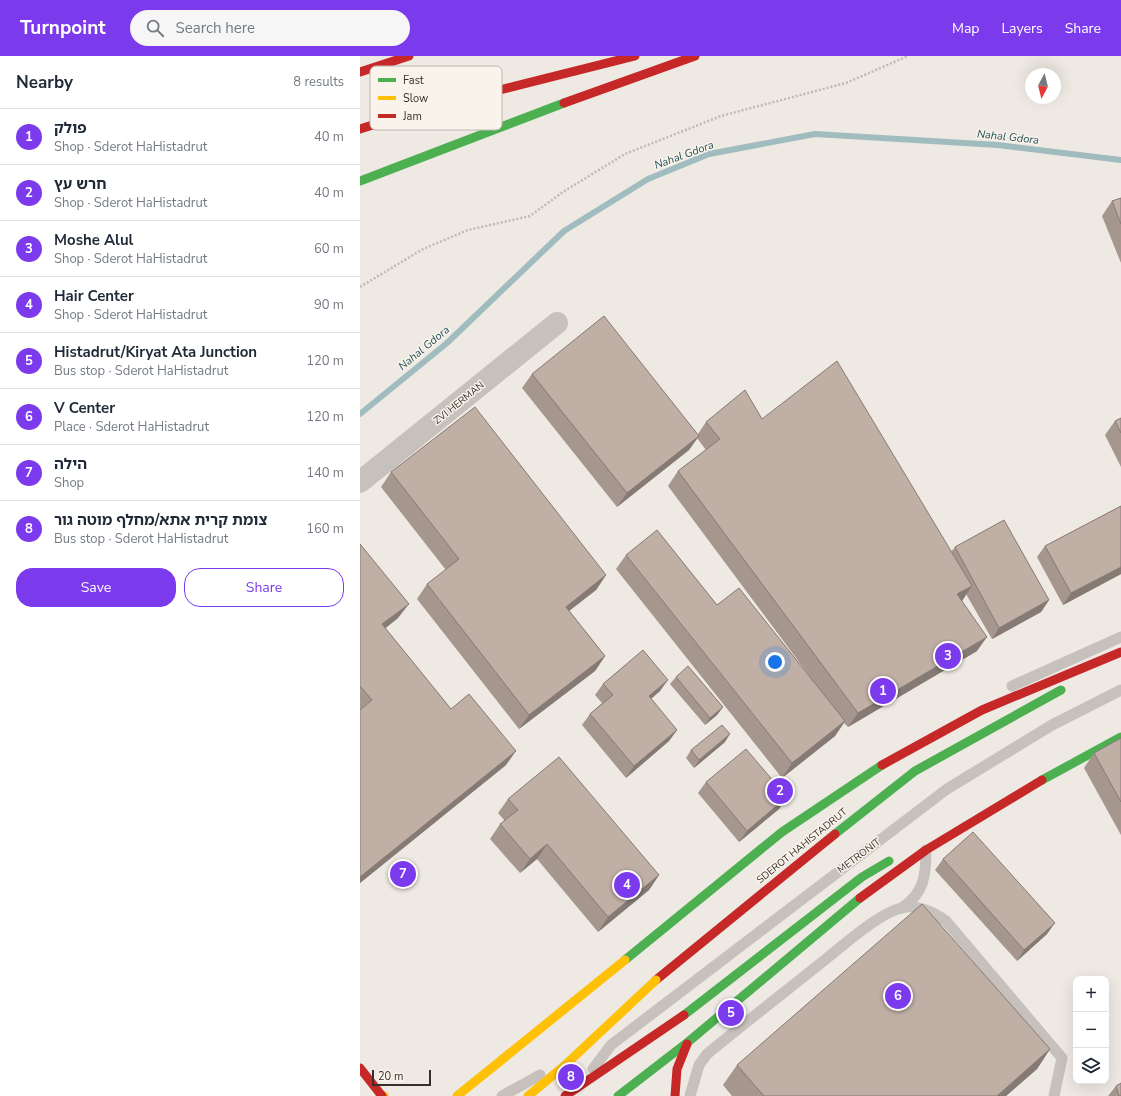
<!DOCTYPE html>
<html lang="en">
<head>
<meta charset="utf-8">
<style>
	:root { --surface:#fff; --page:#f6f6f7; --text:#1f2937; --muted:#747a83; --line:#e0e1e3; --accent:#7c3aed }
	body { margin:0; font-family:"Nunito Sans","Noto Sans Hebrew",sans-serif; background:var(--page); color:var(--text) }
	.controls { position:absolute; right:12px; bottom:12px; display:grid; overflow:hidden; border-radius:8px; box-shadow:0 4px 16px #0002 }
	.controls button { width:36px; height:36px; display:grid; place-items:center; padding:0; border:0; border-bottom:1px solid var(--line); background:var(--surface); color:var(--text); font:20px sans-serif }
	.compass { position:absolute; left:665px; top:12px; width:36px; height:36px; border-radius:50%; background:var(--surface); box-shadow:0 4px 16px #0002; rotate:187deg }
	.scale { position:absolute; left:12px; bottom:10px; width:59px; box-sizing:border-box; padding-left:4px; border:2px solid #372f2a; border-top:0; font-size:11px; line-height:14px; white-space:nowrap; color:#372f2a; -webkit-text-stroke:3px #f9f3eb; paint-order:stroke }
	.you { position:absolute; left:415px; top:606px; width:14px; height:14px; margin:-10px; border:3px solid #fff; border-radius:50%; background:#1a73e8; box-shadow:0 0 0 6px #1a73e833 }
	.badge { display:grid; place-items:center; width:26px; height:26px; border-radius:50%; background:var(--accent); color:#fff; font-size:13px; font-weight:700 }
	.pin { position:absolute; translate:-50% -50%; border:2px solid #fff; box-shadow:0 1px 4px #0006 }
	.list { margin:0; padding:0; list-style:none }
	h2 { display:flex; justify-content:space-between; align-items:center; height:52px; margin:0; padding:0 16px; font-size:17px }
	h2 small { font-size:13px; font-weight:400; color:var(--muted) }
	.list li { display:grid; grid-template-columns:26px 1fr auto; gap:12px; align-items:center; box-sizing:border-box; height:56px; padding:0 16px; border-top:1px solid var(--line) }
	.list b { display:block; font-size:15px; white-space:nowrap }
	.list p { margin:0; font-size:13px; white-space:nowrap; color:var(--muted) }
	.list em { font-size:13px; font-style:normal; color:var(--muted) }
	.actions { display:flex; gap:8px; padding:12px 16px }
	.actions a { flex:1; padding:9px 0; border:1px solid var(--accent); border-radius:16px; text-align:center; font-size:14px; color:var(--accent) }
	.actions .main { background:var(--accent); color:#fff }
	.icon { flex:none; width:22px; height:22px; fill:none; stroke:currentColor; stroke-width:2; stroke-linecap:round; stroke-linejoin:round }
	.map { position:relative; flex:none; width:761px; height:1040px; overflow:hidden }
	header { display:flex; align-items:center; gap:24px; box-sizing:border-box; height:56px; padding:0 20px; background:var(--accent); color:#fff }
	header strong { font-size:19px }
	nav { display:flex; gap:22px; margin-inline-start:auto; font-size:14px }
	.search { width:280px; height:36px; background:var(--page); display:flex; align-items:center; gap:10px; box-sizing:border-box; padding:0 14px; border-radius:22px; color:var(--muted); font-size:15px }
	main { display:flex }
	aside { flex:1; background:var(--surface) }
	.map>svg:first-child { display:block }
	.lines { fill:none; stroke-linecap:round; stroke-linejoin:round }
	.stream { stroke:#a0bcbe; stroke-width:6 }
	.path { stroke:#bfbab4; stroke-width:2.5; stroke-dasharray:2 2; stroke-linecap:butt }
	.lane { stroke:#c6c1bc; stroke-width:11 }
	.street { stroke:#c6c1bc; stroke-width:22 }
	.fast { stroke:#4caf50; stroke-width:9 }
	.slow { stroke:#ffc107; stroke-width:9 }
	.jam { stroke:#c62828; stroke-width:9 }
	.slow-bridge { stroke:#ffc107; stroke-width:9 }
	.jam-bridge { stroke:#c62828; stroke-width:9 }
	.wall { fill:#a5968e }
	.shaded-wall { fill:#867a74 }
	.building { fill:#c0afa5; stroke:#867a74 }
	.labels { text-anchor:middle; dominant-baseline:central; stroke-width:3; stroke-linejoin:round; paint-order:stroke }
	.street-label { font-size:10px; fill:#372f2a; stroke:#f9f3eb }
	.water-label { font-size:11px; font-style:italic; fill:#215057; stroke:#f9f3eb }
	.key { fill:#f9f3eb; stroke:#bfb8b1; stroke-width:1 }
	.key-label { font-size:11px; fill:#372f2a }
</style>
</head>
<body>
<header>
<strong>Turnpoint</strong>
<div class="search"><svg class="icon" aria-label="search" viewBox="0 0 24 24"><circle cx="10" cy="10" r="6"/><path d="M15 15l6 6"/></svg>Search here</div>
<nav><a>Map</a><a>Layers</a><a>Share</a></nav>
</header>
<main>
<aside>
<h2>Nearby<small>8 results</small></h2>
<ul class="list">
<li><span class="badge">1</span><div><b>פולק</b><p>Shop · Sderot HaHistadrut</p></div><em>40 m</em></li>
<li><span class="badge">2</span><div><b>חרש עץ</b><p>Shop · Sderot HaHistadrut</p></div><em>40 m</em></li>
<li><span class="badge">3</span><div><b>Moshe Alul</b><p>Shop · Sderot HaHistadrut</p></div><em>60 m</em></li>
<li><span class="badge">4</span><div><b>Hair Center</b><p>Shop · Sderot HaHistadrut</p></div><em>90 m</em></li>
<li><span class="badge">5</span><div><b>Histadrut/Kiryat Ata Junction</b><p>Bus stop · Sderot HaHistadrut</p></div><em>120 m</em></li>
<li><span class="badge">6</span><div><b>V Center</b><p>Place · Sderot HaHistadrut</p></div><em>120 m</em></li>
<li><span class="badge">7</span><div><b>הילה</b><p>Shop</p></div><em>140 m</em></li>
<li><span class="badge">8</span><div><b>צומת קרית אתא/מחלף מוטה גור</b><p>Bus stop · Sderot HaHistadrut</p></div><em>160 m</em></li>
</ul>
<div class="actions"><a class="main">Save</a><a>Share</a></div>
</aside>
<div class="map">
<svg width="761" height="1040" viewBox="0 0 761 1040">
	<rect width="100%" height="100%" fill="#eee9e2"/>
	<g class="lines">
		<!-- stream -->
		<polyline class="stream" points="0,358 87,287 204,175 288,123 349,98 455,78 638,89 761,104"/>
		<!-- path -->
		<polyline class="path" points="0,231 63,193 108,174 170,160 203,136 265,98 361,60 486,27 548,0"/>
		<!-- lane -->
		<g class="lane">
			<polyline points="652,630 761,581"/>
			<path d="M 542,852 C 564,837 566,820 566,794"/>
			<polyline points="233,1013 251,989 587,733 692,669 761,634"/>
			<polyline points="142,1040 180,1019"/>
			<path d="M 330,1040 L 339,1009 L 347,998 C 386,966 426,935 466,903 C 485,888 518,858 541,852 C 557,848 574,856 586,865 L 702,1002 L 694,1040"/>
		</g>
		<!-- street -->
		<polyline class="street" points="0,426 197,267"/>
		<!-- fast -->
		<g class="fast">
			<polyline points="0,125 204,47"/>
			<polyline points="682,724 761,681"/>
			<polyline points="475,778 555,715 701,634"/>
			<polyline points="265,904 422,776 522,709"/>
			<polyline points="324,959 502,821 529,805"/>
			<polyline points="258,1040 328,986 500,842"/>
		</g>
		<!-- slow -->
		<g class="slow">
			<polyline points="20,1038 24,1040"/>
			<polyline points="97,1040 265,904"/>
		</g>
		<!-- jam -->
		<g class="jam">
			<polyline points="0,16 49,0"/>
			<polyline points="204,47 335,0"/>
			<polyline points="0,73 64,53 275,0"/>
			<polyline points="522,709 622,654 761,596"/>
			<polyline points="500,842 566,794 682,724"/>
			<polyline points="296,924 475,778"/>
			<polyline points="0,1012 22,1040"/>
			<polyline points="315,1040 317,1013 327,988"/>
		</g>
		<!-- slow-bridge -->
		<polyline class="slow-bridge" points="168,1040 203,1011 296,924"/>
		<!-- jam-bridge -->
		<polyline class="jam-bridge" points="205,1040 324,959"/>
	</g>
	<!-- wall -->
	<g class="wall">
		<polygon points="761,142 761,207 742,160 752,145"/>
		<polygon points="172,318 338,378 346,366 402,363 591,496 595,491 689,544 681,556 632,583 606,538 602,545 617,595 488,671 484,667 475,680 422,722 256,513 266,499 357,549 451,622 308,430 318,415 346,394 337,382 329,394 257,451 162,332"/>
		<polygon points="761,362 761,411 745,379 755,365"/>
		<polygon points="31,416 246,519 236,534 209,555 245,600 235,615 159,673 57,543 67,528 86,514 21,431"/>
		<polygon points="761,450 761,518 703,549 677,501 685,490"/>
		<polygon points="0,488 38,562 25,572 91,653 146,709 0,827"/>
		<polygon points="316,621 363,651 357,659 345,669 310,628"/>
		<polygon points="243,628 300,635 291,643 317,674 309,685 266,722 222,669 230,658 242,647 235,639"/>
		<polygon points="761,682 761,779 724,712 734,697"/>
		<polygon points="365,686 334,712 326,702 331,694"/>
		<polygon points="346,726 427,741 419,753 379,786 338,737"/>
		<polygon points="148,743 299,819 289,834 238,876 177,803 160,817 130,783 140,768 145,765 138,757"/>
		<polygon points="583,803 687,878 657,905 575,814"/>
		<polygon points="690,993 677,1013 646,1040 372,1040 363,1029 377,1009"/>
		<polygon points="756,1030 761,1040 748,1040"/>
	</g>
	<!-- shaded-wall -->
	<g class="shaded-wall">
		<polygon points="339,380 329,394 257,451 267,437"/>
		<polygon points="761,511 761,518 703,549 711,537"/>
		<polygon points="246,519 236,534 196,565 206,551"/>
		<polygon points="612,530 602,545 597,538"/>
		<polygon points="689,544 681,556 632,583 639,572"/>
		<polygon points="49,548 38,562 12,583 22,568"/>
		<polygon points="627,581 617,595 488,671 498,657"/>
		<polygon points="245,600 235,615 159,673 169,659"/>
		<polygon points="308,624 300,635 281,651 289,640"/>
		<polygon points="363,651 357,659 345,669 350,662"/>
		<polygon points="485,665 475,680 422,722 432,707"/>
		<polygon points="317,674 309,685 266,722 274,710"/>
		<polygon points="370,678 365,686 334,712 339,704"/>
		<polygon points="156,695 146,709 0,827 0,821"/>
		<polygon points="427,741 419,753 379,786 387,775"/>
		<polygon points="187,788 177,803 160,817 170,803"/>
		<polygon points="299,819 289,834 238,876 248,861"/>
		<polygon points="695,867 687,878 657,905 664,894"/>
		<polygon points="690,993 677,1013 646,1040 637,1040"/>
	</g>
	<!-- building -->
	<g class="building">
		<polygon points="761,142 761,168 752,145"/>
		<polygon points="244,260 339,380 267,437 172,318"/>
		<polygon points="477,305 612,530 597,538 627,581 498,657 318,415 360,383 346,366 385,334 402,363"/>
		<polygon points="115,351 246,519 206,551 245,600 169,659 67,528 99,503 31,416"/>
		<polygon points="761,362 761,377 755,365"/>
		<polygon points="761,450 761,511 711,537 685,490"/>
		<polygon points="644,464 689,544 639,572 595,491"/>
		<polygon points="297,474 357,549 379,532 485,665 432,707 266,499"/>
		<polygon points="0,488 49,548 22,568 91,653 109,638 156,695 0,821 0,654 12,644 0,630"/>
		<polygon points="283,594 308,624 289,640 317,674 274,710 230,658 253,639 243,628"/>
		<polygon points="328,610 363,651 350,662 316,621"/>
		<polygon points="362,669 370,678 339,704 331,694"/>
		<polygon points="761,682 761,746 734,697"/>
		<polygon points="386,693 427,741 387,775 346,726"/>
		<polygon points="199,701 299,819 248,861 187,788 170,803 140,768 158,754 148,743"/>
		<polygon points="613,776 695,867 664,894 583,803"/>
		<polygon points="562,848 690,993 637,1040 404,1040 377,1009"/>
		<polygon points="761,1027 761,1040 759,1040 756,1030"/>
	</g>
	<g class="labels">
		<!-- street labels -->
		<g class="street-label">
			<text transform="translate(99 347) rotate(-39)">ZVI HERMAN</text>
			<text transform="translate(442 790) rotate(-39)">SDEROT HAHISTADRUT</text>
			<text transform="translate(499 800) rotate(-37)">METRONIT</text>
		</g>
		<!-- water labels -->
		<g class="water-label">
			<text transform="translate(648 81) rotate(6)">Nahal Gdora</text>
			<text transform="translate(324 99) rotate(-20)">Nahal Gdora</text>
			<text transform="translate(64 292) rotate(-40)">Nahal Gdora</text>
		</g>
	</g>
	<!-- legend -->
	<rect x="10" y="10" width="132" height="64" rx="6" class="key"/>
	<rect x="18" y="22" width="18" height="4" fill="#4caf50"/>
	<rect x="18" y="40" width="18" height="4" fill="#ffc107"/>
	<rect x="18" y="58" width="18" height="4" fill="#c62828"/>
	<g class="key-label">
		<text x="43" y="28">Fast</text>
		<text x="43" y="46">Slow</text>
		<text x="43" y="64">Jam</text>
	</g>
</svg>
<div class="controls">
<button>+</button>
<button>−</button>
<button><svg class="icon" aria-label="layers" viewBox="0 0 24 24"><path d="M12 4l9 5-9 5-9-5zM3 14l9 5 9-5"/></svg></button>
</div>
<svg class="compass" viewBox="-18 -18 36 36"><path d="M0-13l5 13h-10z" fill="#e53935"/><path d="M0 13l5-13h-10z" fill="#747a83"/></svg>
<div class="scale">20 m</div>
<div class="you"></div>
<div class="pin badge" style="left:523px;top:635px">1</div>
<div class="pin badge" style="left:420px;top:735px">2</div>
<div class="pin badge" style="left:588px;top:600px">3</div>
<div class="pin badge" style="left:267px;top:829px">4</div>
<div class="pin badge" style="left:371px;top:957px">5</div>
<div class="pin badge" style="left:538px;top:940px">6</div>
<div class="pin badge" style="left:43px;top:818px">7</div>
<div class="pin badge" style="left:211px;top:1021px">8</div>
</div>
</main>
</body>
</html>
